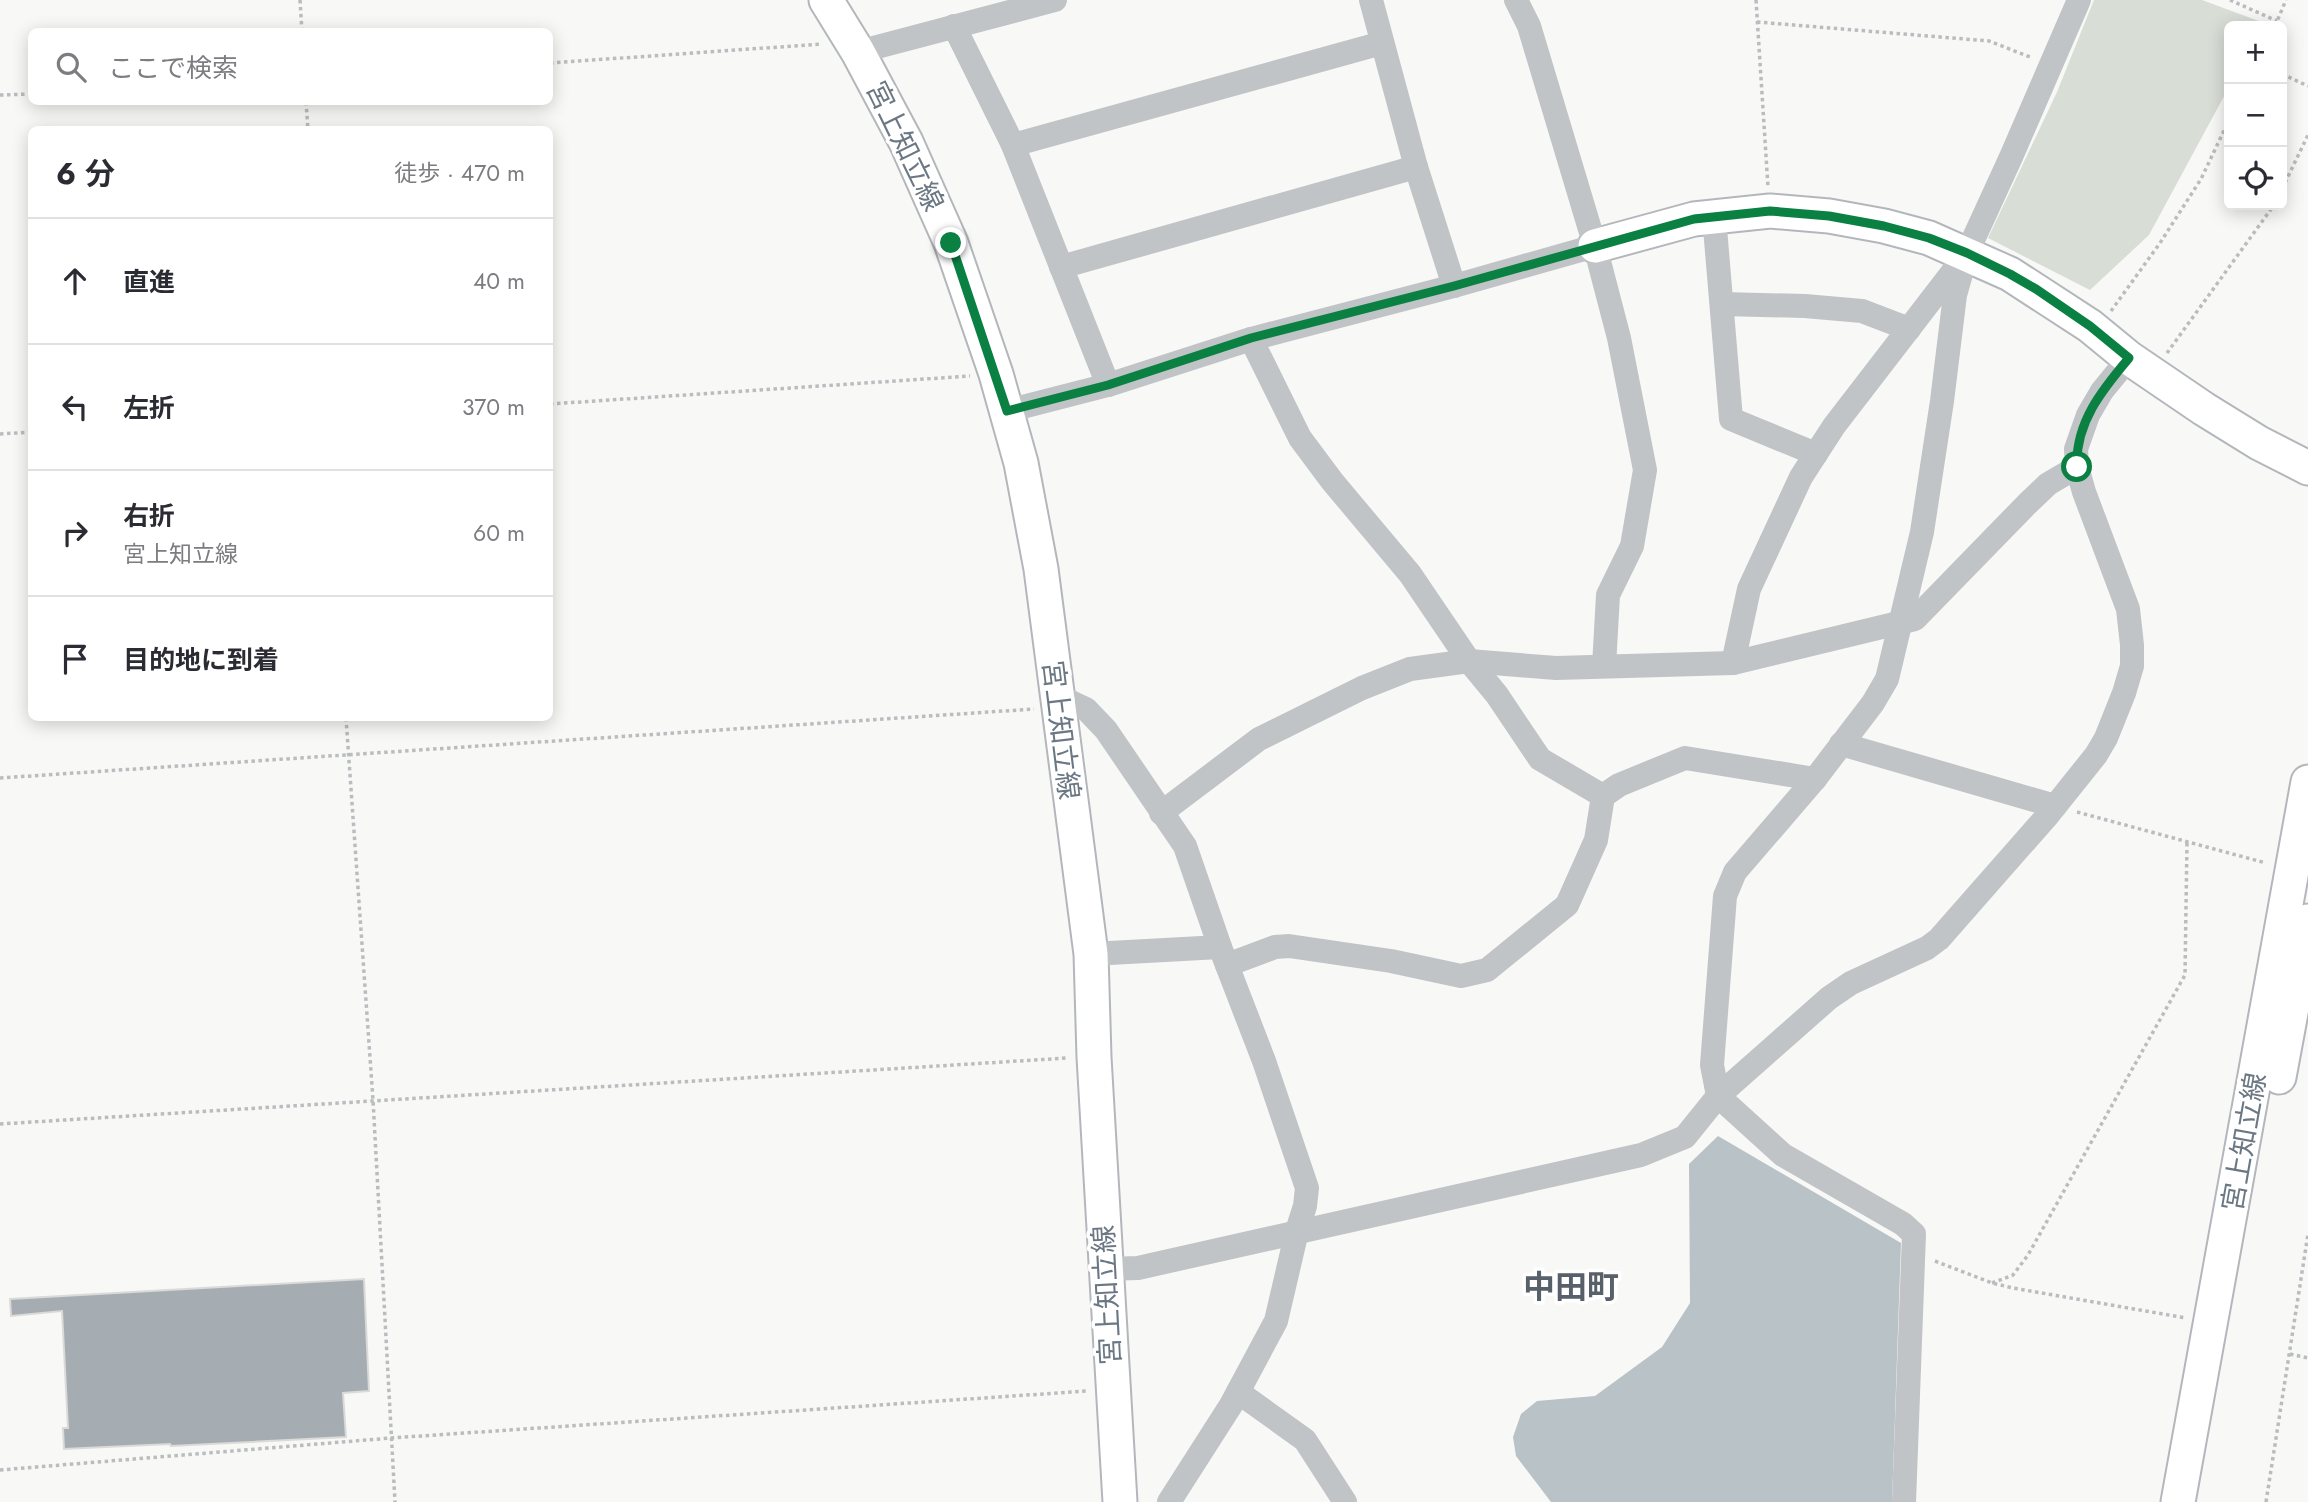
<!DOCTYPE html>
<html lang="ja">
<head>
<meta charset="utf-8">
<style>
	:root { --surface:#fff; --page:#f7f7f7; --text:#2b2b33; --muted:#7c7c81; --line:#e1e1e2 }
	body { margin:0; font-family:Jost,"Noto Sans JP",sans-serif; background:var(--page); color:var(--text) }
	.controls { position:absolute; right:21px; top:21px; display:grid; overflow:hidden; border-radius:10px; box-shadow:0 4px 18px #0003 }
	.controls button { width:63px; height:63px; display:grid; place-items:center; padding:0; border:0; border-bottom:2px solid var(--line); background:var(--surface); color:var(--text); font:35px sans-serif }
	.stop { position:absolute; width:21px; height:21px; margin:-16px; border:5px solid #0b8043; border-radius:50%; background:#fff }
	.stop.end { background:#0b8043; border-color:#fff; box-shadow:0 2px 7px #0008 }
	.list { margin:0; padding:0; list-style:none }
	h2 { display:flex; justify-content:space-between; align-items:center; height:91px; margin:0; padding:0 28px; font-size:30px }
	h2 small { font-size:23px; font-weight:400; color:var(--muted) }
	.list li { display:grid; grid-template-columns:46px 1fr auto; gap:21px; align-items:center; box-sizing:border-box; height:126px; padding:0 28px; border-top:2px solid var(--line) }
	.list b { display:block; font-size:26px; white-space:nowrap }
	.list p { margin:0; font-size:23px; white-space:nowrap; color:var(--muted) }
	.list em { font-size:23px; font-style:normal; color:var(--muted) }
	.icon { flex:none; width:38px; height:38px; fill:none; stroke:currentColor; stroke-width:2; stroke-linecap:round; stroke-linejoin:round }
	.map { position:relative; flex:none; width:2308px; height:1502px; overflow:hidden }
	.search { position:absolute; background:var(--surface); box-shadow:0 4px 18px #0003; left:28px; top:28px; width:525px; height:77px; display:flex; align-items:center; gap:18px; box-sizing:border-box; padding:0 24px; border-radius:10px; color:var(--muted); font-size:26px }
	.panel { position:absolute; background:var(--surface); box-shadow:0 4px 18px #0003; left:28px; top:126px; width:525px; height:595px; border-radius:10px }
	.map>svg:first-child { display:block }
	.green { fill:#d8ddd6 }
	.water { fill:#b9c2c7 }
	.building { fill:#a6adb2; stroke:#dadad8; stroke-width:2 }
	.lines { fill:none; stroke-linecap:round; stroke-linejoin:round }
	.secondary-casing { stroke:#b3b7bc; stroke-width:37 }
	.path { stroke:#babdbf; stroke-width:3.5; stroke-dasharray:3.5 3.5; stroke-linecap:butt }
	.street { stroke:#c0c4c7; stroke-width:24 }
	.secondary { stroke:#fff; stroke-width:33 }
	.route { stroke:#0b8043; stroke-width:9 }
	.labels { text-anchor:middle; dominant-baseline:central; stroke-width:7; stroke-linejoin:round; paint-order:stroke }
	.street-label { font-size:28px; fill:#6b7884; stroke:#fff }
	.quarter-label { font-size:32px; font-weight:bold; fill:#58616a; stroke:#fff }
</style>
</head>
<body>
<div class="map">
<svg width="2308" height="1502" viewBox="0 0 2308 1502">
	<rect width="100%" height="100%" fill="#f8f8f6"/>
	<!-- green -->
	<polygon class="green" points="2094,0 2202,0 2264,23 2262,26 2229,26 2229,87 2149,235 2090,290 1988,238 2057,92"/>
	<!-- water -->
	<polygon class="water" points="1718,1136 1901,1243 1892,1502 1551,1502 1516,1456 1513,1437 1521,1414 1537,1401 1595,1396 1662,1347 1690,1303 1689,1164"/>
	<!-- building -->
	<polygon class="building" points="364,1279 369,1391 343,1393 346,1437 171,1446 170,1444 64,1449 63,1428 68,1428 62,1311 11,1316 10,1299"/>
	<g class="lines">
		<defs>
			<g id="secondary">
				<polyline points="826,0 858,52 906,142 951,243 996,374 1021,463 1041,569 1091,954 1094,1057 1120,1502"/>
				<polyline points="1595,246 1694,219 1770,211 1829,216 1884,226 1929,238 2010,274 2090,326 2129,358 2204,409 2259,443 2308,468"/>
				<polyline points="2279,1077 2308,921"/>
				<polyline points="2178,1502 2308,782"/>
			</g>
		</defs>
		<!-- secondary casing -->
		<use href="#secondary" class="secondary-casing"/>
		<!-- path -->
		<g class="path">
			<polyline points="300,0 302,32"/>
			<polyline points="1756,0 1768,187"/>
			<polyline points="2230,0 2277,21"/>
			<polyline points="1757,22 1989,41 2030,57"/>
			<polyline points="2275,26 2286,0"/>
			<polyline points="550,63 822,44"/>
			<polyline points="2282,74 2308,86"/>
			<polyline points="0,95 32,94"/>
			<polyline points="306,102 308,130"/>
			<polyline points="2282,189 2308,135"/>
			<polyline points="2111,311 2160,243 2201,179 2229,120"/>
			<polyline points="2167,353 2274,205"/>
			<polyline points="550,404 970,376"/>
			<polyline points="0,434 32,432"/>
			<polyline points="346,718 373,1100 395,1502"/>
			<polyline points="0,778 1034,709"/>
			<polyline points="2077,812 2266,863"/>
			<polyline points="0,1124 1067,1058"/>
			<polyline points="1935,1261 1992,1283 2013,1288 2186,1318"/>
			<polyline points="1992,1283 2013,1275 2028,1255 2185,975 2187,842"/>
			<polyline points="2290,1354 2308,1358"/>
			<polyline points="0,1470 391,1438 1087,1391"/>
			<polyline points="2266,1502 2308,1234"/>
		</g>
		<!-- street -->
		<g class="street">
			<polyline points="1371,0 1416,167 1454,286"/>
			<polyline points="954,26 1013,145 1108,385"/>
			<polyline points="858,52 1055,0"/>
			<polyline points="1013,145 1382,43"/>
			<polyline points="1714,216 1731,419 1816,454"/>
			<polyline points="1595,246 1619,338 1645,470 1632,546 1608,595 1604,666"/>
			<polyline points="1061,267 1416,167"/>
			<polyline points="1722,304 1805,306 1862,311 1909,329"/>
			<polyline points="1007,411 1108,385 1251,339 1454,286 1595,246 1529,26 1516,0"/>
			<polyline points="1733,663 1749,589 1801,477 1834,426 1958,265"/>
			<polyline points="1056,695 1086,709 1106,730 1185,846 1220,947 1264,1061 1307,1188 1305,1206 1297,1231 1276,1321 1231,1405 1169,1502"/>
			<polyline points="1841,744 2055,806"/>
			<polyline points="1603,796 1619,785 1685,758 1815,779"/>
			<polyline points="1161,813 1259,739 1362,688 1410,669 1469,661 1556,668 1733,663 1915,619 2027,504 2048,484 2077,467"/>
			<polyline points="1091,954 1220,947"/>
			<polyline points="1227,965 1275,947 1289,946 1391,961 1461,976 1487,970 1567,905 1596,840 1603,796 1540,759 1497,695 1469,661 1410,574 1332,481 1300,438 1251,339"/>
			<polyline points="1106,1269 1138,1268 1641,1155 1685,1137 1718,1096 1829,998 1851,983 1927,948 1939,939 2048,815 2096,755 2106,738 2124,693 2132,666 2132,645 2128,609 2084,492 2077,467 2076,449 2088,415 2102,391 2129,358"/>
			<polyline points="1238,1392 1305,1440 1345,1502"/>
			<polyline points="1904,1502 1914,1234 1903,1224 1783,1155 1718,1096 1712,1065 1725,896 1735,872 1815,779 1873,703 1887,679 1922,532 1942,401 1955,295 1967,253 2011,157 2079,0"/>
		</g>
		<!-- secondary -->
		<use href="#secondary" class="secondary"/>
	</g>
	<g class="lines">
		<!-- route -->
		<path class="route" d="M 951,243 L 1007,411 L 1108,385 L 1251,338 L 1454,286 L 1694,219 L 1770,211 L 1829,216 L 1884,226 L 1929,238 L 1967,253 L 2010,274 L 2036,289 L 2090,326 L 2129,358 C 2102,390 2075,423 2077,467"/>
	</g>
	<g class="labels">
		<!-- street labels -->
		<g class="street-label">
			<text transform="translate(905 146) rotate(64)">宮上知立線</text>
			<text transform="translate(1061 730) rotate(83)">宮上知立線</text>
			<text transform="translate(2244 1142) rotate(-80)">宮上知立線</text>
			<text transform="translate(1107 1295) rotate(-93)">宮上知立線</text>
		</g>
		<!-- quarter labels -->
		<g class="quarter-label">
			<text x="1571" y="1287">中田町</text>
		</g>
	</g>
</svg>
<div class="controls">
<button>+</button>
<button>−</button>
<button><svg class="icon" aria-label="locate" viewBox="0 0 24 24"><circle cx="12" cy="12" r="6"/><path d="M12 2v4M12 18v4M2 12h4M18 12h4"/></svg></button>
</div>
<div class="stop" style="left:2077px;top:467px"></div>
<div class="stop end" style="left:951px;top:243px"></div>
<div class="search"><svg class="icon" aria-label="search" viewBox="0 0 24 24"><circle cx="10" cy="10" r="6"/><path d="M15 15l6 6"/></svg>ここで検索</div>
<section class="panel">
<h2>6 分<small>徒歩 · 470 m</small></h2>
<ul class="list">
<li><svg class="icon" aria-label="ahead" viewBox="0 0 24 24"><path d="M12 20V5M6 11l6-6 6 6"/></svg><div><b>直進</b></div><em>40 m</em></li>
<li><svg class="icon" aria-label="left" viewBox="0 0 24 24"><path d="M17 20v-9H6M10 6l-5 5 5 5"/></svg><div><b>左折</b></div><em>370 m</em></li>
<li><svg class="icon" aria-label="right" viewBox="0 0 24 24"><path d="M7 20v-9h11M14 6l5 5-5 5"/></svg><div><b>右折</b><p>宮上知立線</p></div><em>60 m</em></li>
<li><svg class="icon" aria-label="arrive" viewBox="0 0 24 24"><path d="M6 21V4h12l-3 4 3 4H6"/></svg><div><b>目的地に到着</b></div></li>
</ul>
</section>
</div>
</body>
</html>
